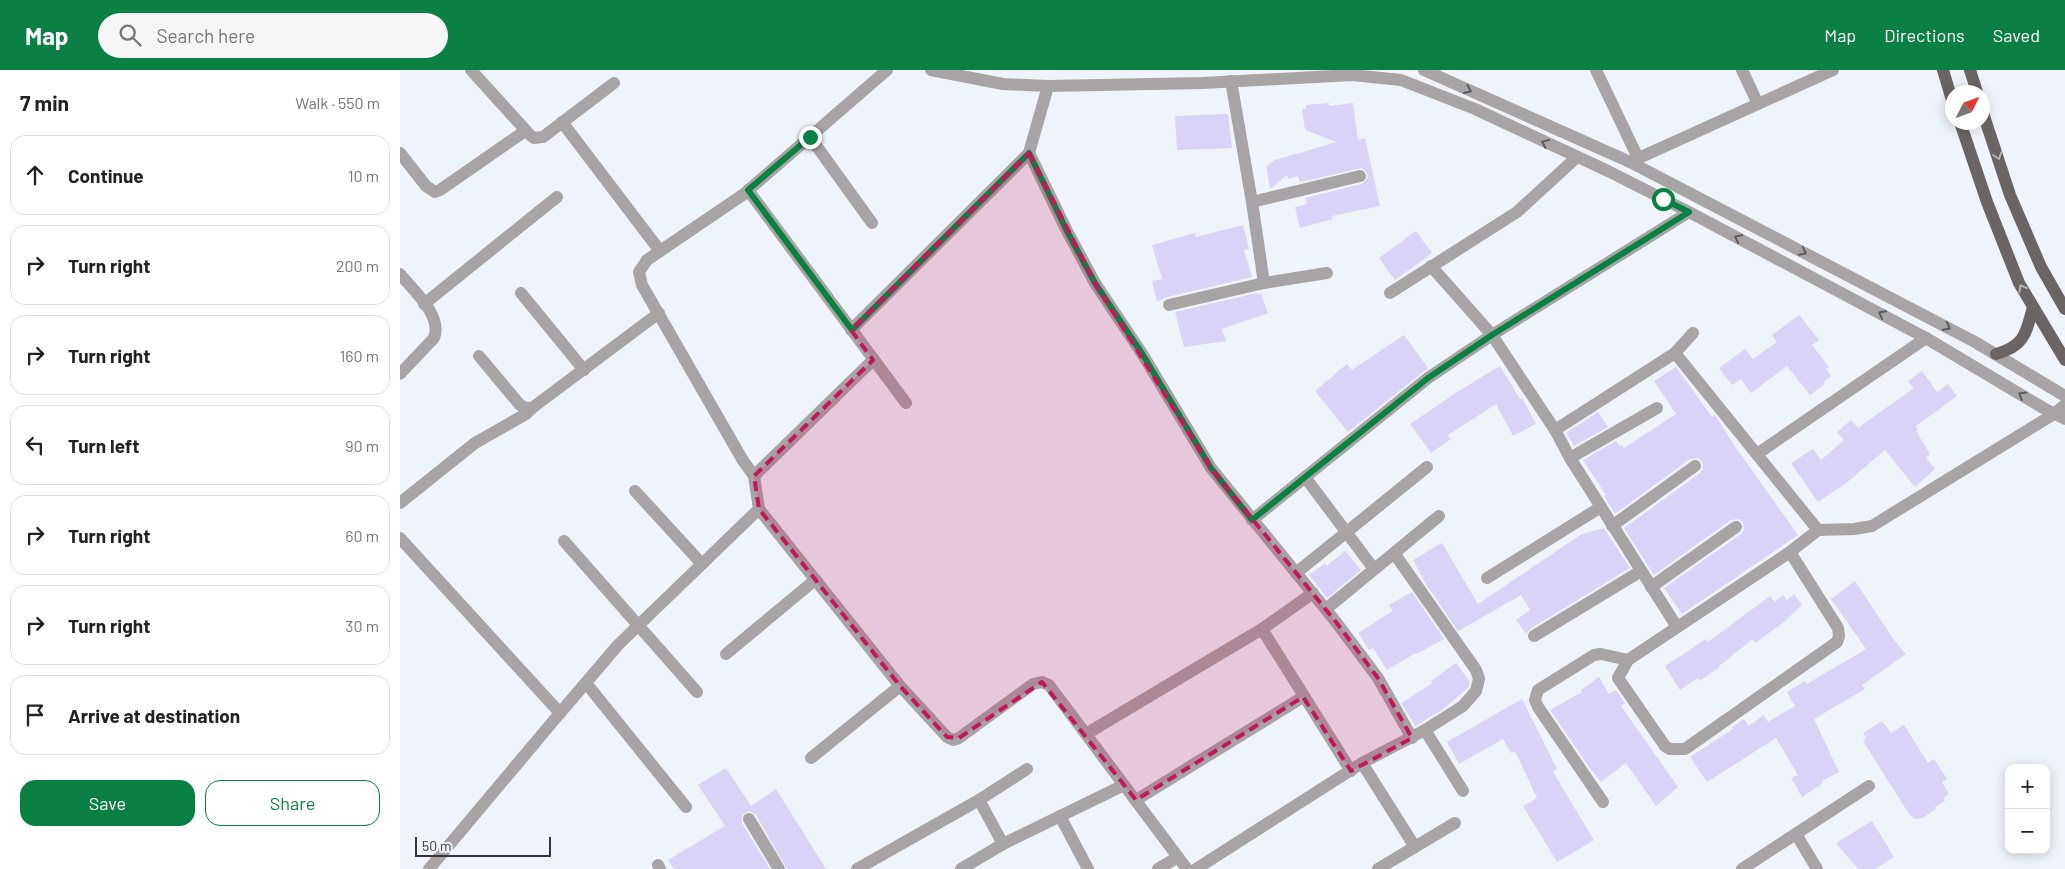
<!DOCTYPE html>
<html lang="en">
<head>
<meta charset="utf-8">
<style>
	:root { --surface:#fff; --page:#f6f6f6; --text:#222; --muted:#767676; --line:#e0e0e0; --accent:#0b8043 }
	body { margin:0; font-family:Barlow,sans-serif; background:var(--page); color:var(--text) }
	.controls { position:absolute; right:15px; bottom:15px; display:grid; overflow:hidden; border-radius:10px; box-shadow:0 2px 12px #0003 }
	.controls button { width:45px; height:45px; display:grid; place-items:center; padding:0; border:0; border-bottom:1px solid var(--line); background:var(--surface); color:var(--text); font:25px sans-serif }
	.compass { position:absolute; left:1545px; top:15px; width:45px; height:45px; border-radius:50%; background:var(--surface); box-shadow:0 2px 12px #0003; rotate:48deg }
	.scale { position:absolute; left:15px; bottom:12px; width:136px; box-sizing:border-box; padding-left:5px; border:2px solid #353639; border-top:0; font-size:14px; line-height:18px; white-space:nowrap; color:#353639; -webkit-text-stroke:4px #eff4fa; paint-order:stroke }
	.stop { position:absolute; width:15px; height:15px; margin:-11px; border:4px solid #0b8043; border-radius:50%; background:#fff }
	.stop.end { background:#0b8043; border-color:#fff; box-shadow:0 1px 5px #0008 }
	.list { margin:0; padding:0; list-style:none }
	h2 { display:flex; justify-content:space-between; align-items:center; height:65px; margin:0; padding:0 20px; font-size:21px }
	h2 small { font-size:16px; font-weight:400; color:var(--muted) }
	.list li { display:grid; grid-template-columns:32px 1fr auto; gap:15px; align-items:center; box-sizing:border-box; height:80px; margin:0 10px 10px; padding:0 10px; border:1px solid var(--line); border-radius:15px }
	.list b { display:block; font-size:19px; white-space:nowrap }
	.list em { font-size:16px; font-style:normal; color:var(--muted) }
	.actions { display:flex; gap:10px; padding:15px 20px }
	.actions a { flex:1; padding:11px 0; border:1px solid var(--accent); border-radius:15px; text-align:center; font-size:18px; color:var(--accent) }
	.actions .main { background:var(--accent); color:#fff }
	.icon { flex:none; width:28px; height:28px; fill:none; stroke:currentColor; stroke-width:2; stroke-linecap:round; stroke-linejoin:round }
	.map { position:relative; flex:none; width:1665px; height:799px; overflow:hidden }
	header { display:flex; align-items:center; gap:30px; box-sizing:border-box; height:70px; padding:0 25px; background:var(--accent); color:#fff }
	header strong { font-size:24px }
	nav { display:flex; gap:28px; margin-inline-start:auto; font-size:18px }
	.search { width:350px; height:45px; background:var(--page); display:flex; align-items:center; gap:12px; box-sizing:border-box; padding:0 18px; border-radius:28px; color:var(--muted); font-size:19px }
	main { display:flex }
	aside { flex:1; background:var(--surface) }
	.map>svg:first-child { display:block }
	.building { fill:#d9d3f7 }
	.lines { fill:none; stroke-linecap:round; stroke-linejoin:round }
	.minor { stroke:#a8a4a5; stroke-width:12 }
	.major { stroke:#6b6465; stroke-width:12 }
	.oneway { stroke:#5d5c5f }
	.oneway2 { stroke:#b4b3b7 }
	.route { stroke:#0b8043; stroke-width:6 }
	.marked { fill:#c2185b; fill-opacity:0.2; stroke:#c2185b; stroke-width:4; stroke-dasharray:10 6; stroke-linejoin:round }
</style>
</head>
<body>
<header>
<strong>Map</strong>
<div class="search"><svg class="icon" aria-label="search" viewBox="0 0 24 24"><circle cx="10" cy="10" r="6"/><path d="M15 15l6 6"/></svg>Search here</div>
<nav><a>Map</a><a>Directions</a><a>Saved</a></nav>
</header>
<main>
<aside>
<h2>7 min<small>Walk · 550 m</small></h2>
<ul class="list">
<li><svg class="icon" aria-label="ahead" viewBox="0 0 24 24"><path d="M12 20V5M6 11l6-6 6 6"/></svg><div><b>Continue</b></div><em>10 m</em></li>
<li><svg class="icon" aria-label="right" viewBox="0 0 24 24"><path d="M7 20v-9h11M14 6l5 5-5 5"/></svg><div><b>Turn right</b></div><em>200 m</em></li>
<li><svg class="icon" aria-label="right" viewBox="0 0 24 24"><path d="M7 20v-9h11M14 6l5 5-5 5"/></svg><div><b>Turn right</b></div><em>160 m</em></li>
<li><svg class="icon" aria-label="left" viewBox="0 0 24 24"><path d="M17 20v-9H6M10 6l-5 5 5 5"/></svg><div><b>Turn left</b></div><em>90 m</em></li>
<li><svg class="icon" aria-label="right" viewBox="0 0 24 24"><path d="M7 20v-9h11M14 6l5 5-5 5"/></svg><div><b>Turn right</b></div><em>60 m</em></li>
<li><svg class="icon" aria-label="right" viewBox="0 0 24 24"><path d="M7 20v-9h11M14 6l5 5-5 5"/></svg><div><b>Turn right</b></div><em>30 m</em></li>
<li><svg class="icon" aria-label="arrive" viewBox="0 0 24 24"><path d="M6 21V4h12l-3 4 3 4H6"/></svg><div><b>Arrive at destination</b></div></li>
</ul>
<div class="actions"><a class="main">Save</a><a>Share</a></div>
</aside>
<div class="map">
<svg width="1665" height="799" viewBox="0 0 1665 799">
	<rect width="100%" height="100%" fill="#eff4fa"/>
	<!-- building -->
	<g class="building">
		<polygon points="929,33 929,36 953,33 958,70 965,68 980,136 932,146 933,149 900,158 895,137 907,134 905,128 962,114 968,108 966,101 962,98 900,112 898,106 888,109 887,105 870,119 866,96 875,90 937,72 905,60 902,39 906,39 906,35"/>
		<polygon points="828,44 832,78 777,80 775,46"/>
		<polygon points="843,155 849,179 844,180 852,207 767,227 757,232 752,211 762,209 752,175 795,163 796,167"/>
		<polygon points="1016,161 1032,183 995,210 979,188"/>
		<polygon points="857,223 858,225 861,223 868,243 822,259 826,271 784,277 775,242"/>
		<polygon points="1399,245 1419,270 1412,275 1429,297 1426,299 1431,306 1424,312 1425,314 1410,325 1387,296 1351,323 1341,309 1332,315 1319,298 1345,279 1353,289 1377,272 1372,265"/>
		<polygon points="1004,265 1028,298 948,362 915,321 947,294 952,300"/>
		<polygon points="1100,296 1120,329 1122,328 1136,354 1113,366 1096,334 1048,365 1051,369 1031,383 1010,354 1057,322"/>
		<polygon points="1276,297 1312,347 1315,345 1317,348 1334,375 1398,465 1282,544 1264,518 1341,464 1344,460 1343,453 1339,449 1331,450 1254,505 1224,458 1300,403 1303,399 1302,392 1298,388 1290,389 1215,444 1204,426 1206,425 1183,390 1216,371 1220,376 1222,375 1224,378 1276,344 1254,311"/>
		<polygon points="1522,301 1537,322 1548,314 1557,326 1516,356 1518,360 1516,361 1530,384 1526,388 1535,399 1515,417 1485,380 1445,414 1418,432 1391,393 1413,379 1421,390 1444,370 1437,362 1451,350 1458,358 1514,318 1508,311"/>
		<polygon points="1198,342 1208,357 1174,376 1166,363"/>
		<polygon points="1204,458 1230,498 1130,559 1126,564 1116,550 1130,540 1121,525 1058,561 1026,514 1013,490 1042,473 1078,534 1182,464"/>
		<polygon points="945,481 961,500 927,528 909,505 925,493 927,496"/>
		<polygon points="1455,511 1494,570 1506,584 1462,615 1465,619 1414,649 1439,702 1422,711 1423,713 1402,727 1391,708 1398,705 1376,668 1307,712 1290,687 1333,659 1332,657 1344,649 1348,656 1364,645 1368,652 1395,636 1387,622 1405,611 1407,614 1466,579 1431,529"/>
		<polygon points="1012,522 1044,569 1017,584 1016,583 987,600 973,578 969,580 958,563 993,541 989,535"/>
		<polygon points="1394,524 1402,535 1385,551 1355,573 1353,569 1319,596 1319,597 1300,611 1298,608 1280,620 1265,596 1306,569 1308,572 1370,526 1375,532 1383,525 1387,530"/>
		<polygon points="1056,593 1070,612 1069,617 1042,640 1015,656 1001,633 1033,613 1031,611"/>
		<polygon points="1199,607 1209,624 1216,620 1225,633 1221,636 1278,717 1256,736 1226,693 1201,712 1189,697 1150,640 1182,622 1181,620"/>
		<polygon points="1122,629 1157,699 1153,702 1194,770 1157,792 1123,736 1137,728 1115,681 1111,683 1103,669 1059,694 1047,672"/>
		<polygon points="1482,651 1491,663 1504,655 1528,693 1534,689 1547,709 1542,712 1549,724 1543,728 1545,731 1535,737 1536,739 1522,748 1515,749 1509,744 1463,671 1466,668 1463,663"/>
		<polygon points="326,698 351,736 376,719 426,799 387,799 356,745 349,741 342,745 342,753 370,799 274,799 268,790 325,756 298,715"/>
		<polygon points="1472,751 1494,787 1475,799 1458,799 1436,773"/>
	</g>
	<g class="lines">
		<!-- minor -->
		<g class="minor">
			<polyline points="71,0 130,65 134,68 143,67 214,13"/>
			<polyline points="531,0 603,14 648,16 803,13 952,5 1001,10 1075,39 1208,101 1289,142 1526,268 1645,339 1665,349"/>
			<polyline points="1024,0 1230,92 1575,272 1665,326"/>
			<polyline points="1196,0 1238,88"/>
			<polyline points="1342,0 1358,34"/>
			<polyline points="831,11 852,132 864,213"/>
			<polyline points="648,16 629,83 667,161 695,213 743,285 811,398 936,552 978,608 1012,668"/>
			<polyline points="162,52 260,181"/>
			<polyline points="410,67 472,153"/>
			<polyline points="0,83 26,116 35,122 40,120 125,61"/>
			<polyline points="1230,92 1433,0"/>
			<polyline points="348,120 506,333"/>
			<polyline points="852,132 960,106"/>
			<polyline points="1031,196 1092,265 1155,360 1275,283 1293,263"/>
			<path d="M 0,204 C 13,220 43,246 34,268 L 0,304"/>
			<polyline points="121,223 184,300"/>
			<polyline points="990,223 1117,142 1177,87"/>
			<polyline points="24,234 157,127"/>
			<polyline points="769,235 864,213 927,203"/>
			<polyline points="451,260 629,83"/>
			<polyline points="1275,283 1418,460 1390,482"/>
			<polyline points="79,286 120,335 126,338 132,338 259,243"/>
			<polyline points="1155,360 1170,388 1277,557"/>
			<polyline points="1357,384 1526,268"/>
			<polyline points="1170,388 1257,338"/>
			<polyline points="354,406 473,290"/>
			<polyline points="905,407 974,499"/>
			<polyline points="235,421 302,494"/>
			<polyline points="0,433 75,373 126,344 132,338"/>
			<polyline points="359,439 500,616 547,667 553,670 559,668 633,614 642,612 649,615 787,799"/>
			<polyline points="852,450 1028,308 1092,265 1289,142"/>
			<polyline points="1212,456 1295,396"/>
			<polyline points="1418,460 1454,459 1472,456 1654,344 1665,335"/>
			<polyline points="0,468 160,643 29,799"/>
			<polyline points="164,471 297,622"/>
			<polygon points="1390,482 1438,558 1439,566 1437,572 1285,679 1270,679 1265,676 1218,608 1228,590"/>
			<polyline points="896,503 1027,397"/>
			<polyline points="1087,508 1201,437"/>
			<polyline points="1251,517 1336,457"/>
			<polyline points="926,539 1039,446"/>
			<polyline points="862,559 951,701"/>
			<polyline points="1134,566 1241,501"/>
			<polyline points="326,584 415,510"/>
			<polyline points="186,613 286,737"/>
			<polyline points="160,643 218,575 359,439 354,406 342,389 242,215 239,202 247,190 344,124 487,0"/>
			<polyline points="1025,660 1063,721"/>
			<polyline points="686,664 862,559 913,523"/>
			<polyline points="411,688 500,616"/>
			<polyline points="962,693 1015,777"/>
			<polyline points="579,730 603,774"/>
			<polyline points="736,730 903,627"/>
			<polyline points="1203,732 1138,637 1135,630 1138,620 1194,585 1201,584 1228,590"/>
			<polyline points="660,746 688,799"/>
			<polyline points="349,749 379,799"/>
			<polyline points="1396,764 1417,799"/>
			<polyline points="258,795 260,799"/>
			<polyline points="457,799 579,730 627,699"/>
			<polyline points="561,799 603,774 724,715"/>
			<polyline points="758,799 778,787"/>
			<polyline points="796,799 962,693 1025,660 1063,636 1076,621 1079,609 1076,600 994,483"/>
			<polyline points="978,799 1055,753"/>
			<polyline points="1342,799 1469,716"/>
		</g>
		<!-- major -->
		<g class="major">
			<polyline points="1543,0 1552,30"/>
			<polyline points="1570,0 1577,22"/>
			<polyline points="1582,40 1610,125 1641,197 1665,239"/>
			<polyline points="1560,52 1587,132 1619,213 1665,290"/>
			<path d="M 1596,284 C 1625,276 1626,263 1633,237"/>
		</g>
	</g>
	<!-- one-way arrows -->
	<defs><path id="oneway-chevron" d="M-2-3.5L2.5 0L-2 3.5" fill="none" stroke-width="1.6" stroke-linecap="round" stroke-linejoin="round" transform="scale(1.25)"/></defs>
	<g class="oneway">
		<use href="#oneway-chevron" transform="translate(1068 20) rotate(24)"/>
		<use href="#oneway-chevron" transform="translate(1145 73) rotate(-156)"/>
		<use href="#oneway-chevron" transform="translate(1338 168) rotate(-152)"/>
		<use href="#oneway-chevron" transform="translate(1403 182) rotate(28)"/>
		<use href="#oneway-chevron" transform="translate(1482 244) rotate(-152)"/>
		<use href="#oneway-chevron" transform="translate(1547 257) rotate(28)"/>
		<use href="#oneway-chevron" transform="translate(1622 325) rotate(-149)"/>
	</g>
	<g class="oneway2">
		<use href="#oneway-chevron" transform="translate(1598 86) rotate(72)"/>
		<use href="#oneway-chevron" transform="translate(1622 218) rotate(-119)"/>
	</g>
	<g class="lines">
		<!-- route -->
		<polyline class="route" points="410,67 348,120 452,260 629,83 667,161 695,213 743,285 811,398 852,450 1028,308 1092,265 1289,142 1263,129"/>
	</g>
	<!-- marked area -->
	<path class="marked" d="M 629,83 L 695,213 L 811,398 L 936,552 L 978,608 L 1012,668 L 951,701 L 903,627 L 736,730 L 642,612 L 559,668 L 547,667 L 500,616 L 359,439 L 354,406 L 473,290 L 451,260 Z"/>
</svg>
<div class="controls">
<button>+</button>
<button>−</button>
</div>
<svg class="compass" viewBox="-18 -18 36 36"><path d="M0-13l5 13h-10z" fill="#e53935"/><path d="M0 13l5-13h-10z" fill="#767676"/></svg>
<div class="scale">50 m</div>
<div class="stop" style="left:1263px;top:129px"></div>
<div class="stop end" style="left:410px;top:67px"></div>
</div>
</main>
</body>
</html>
